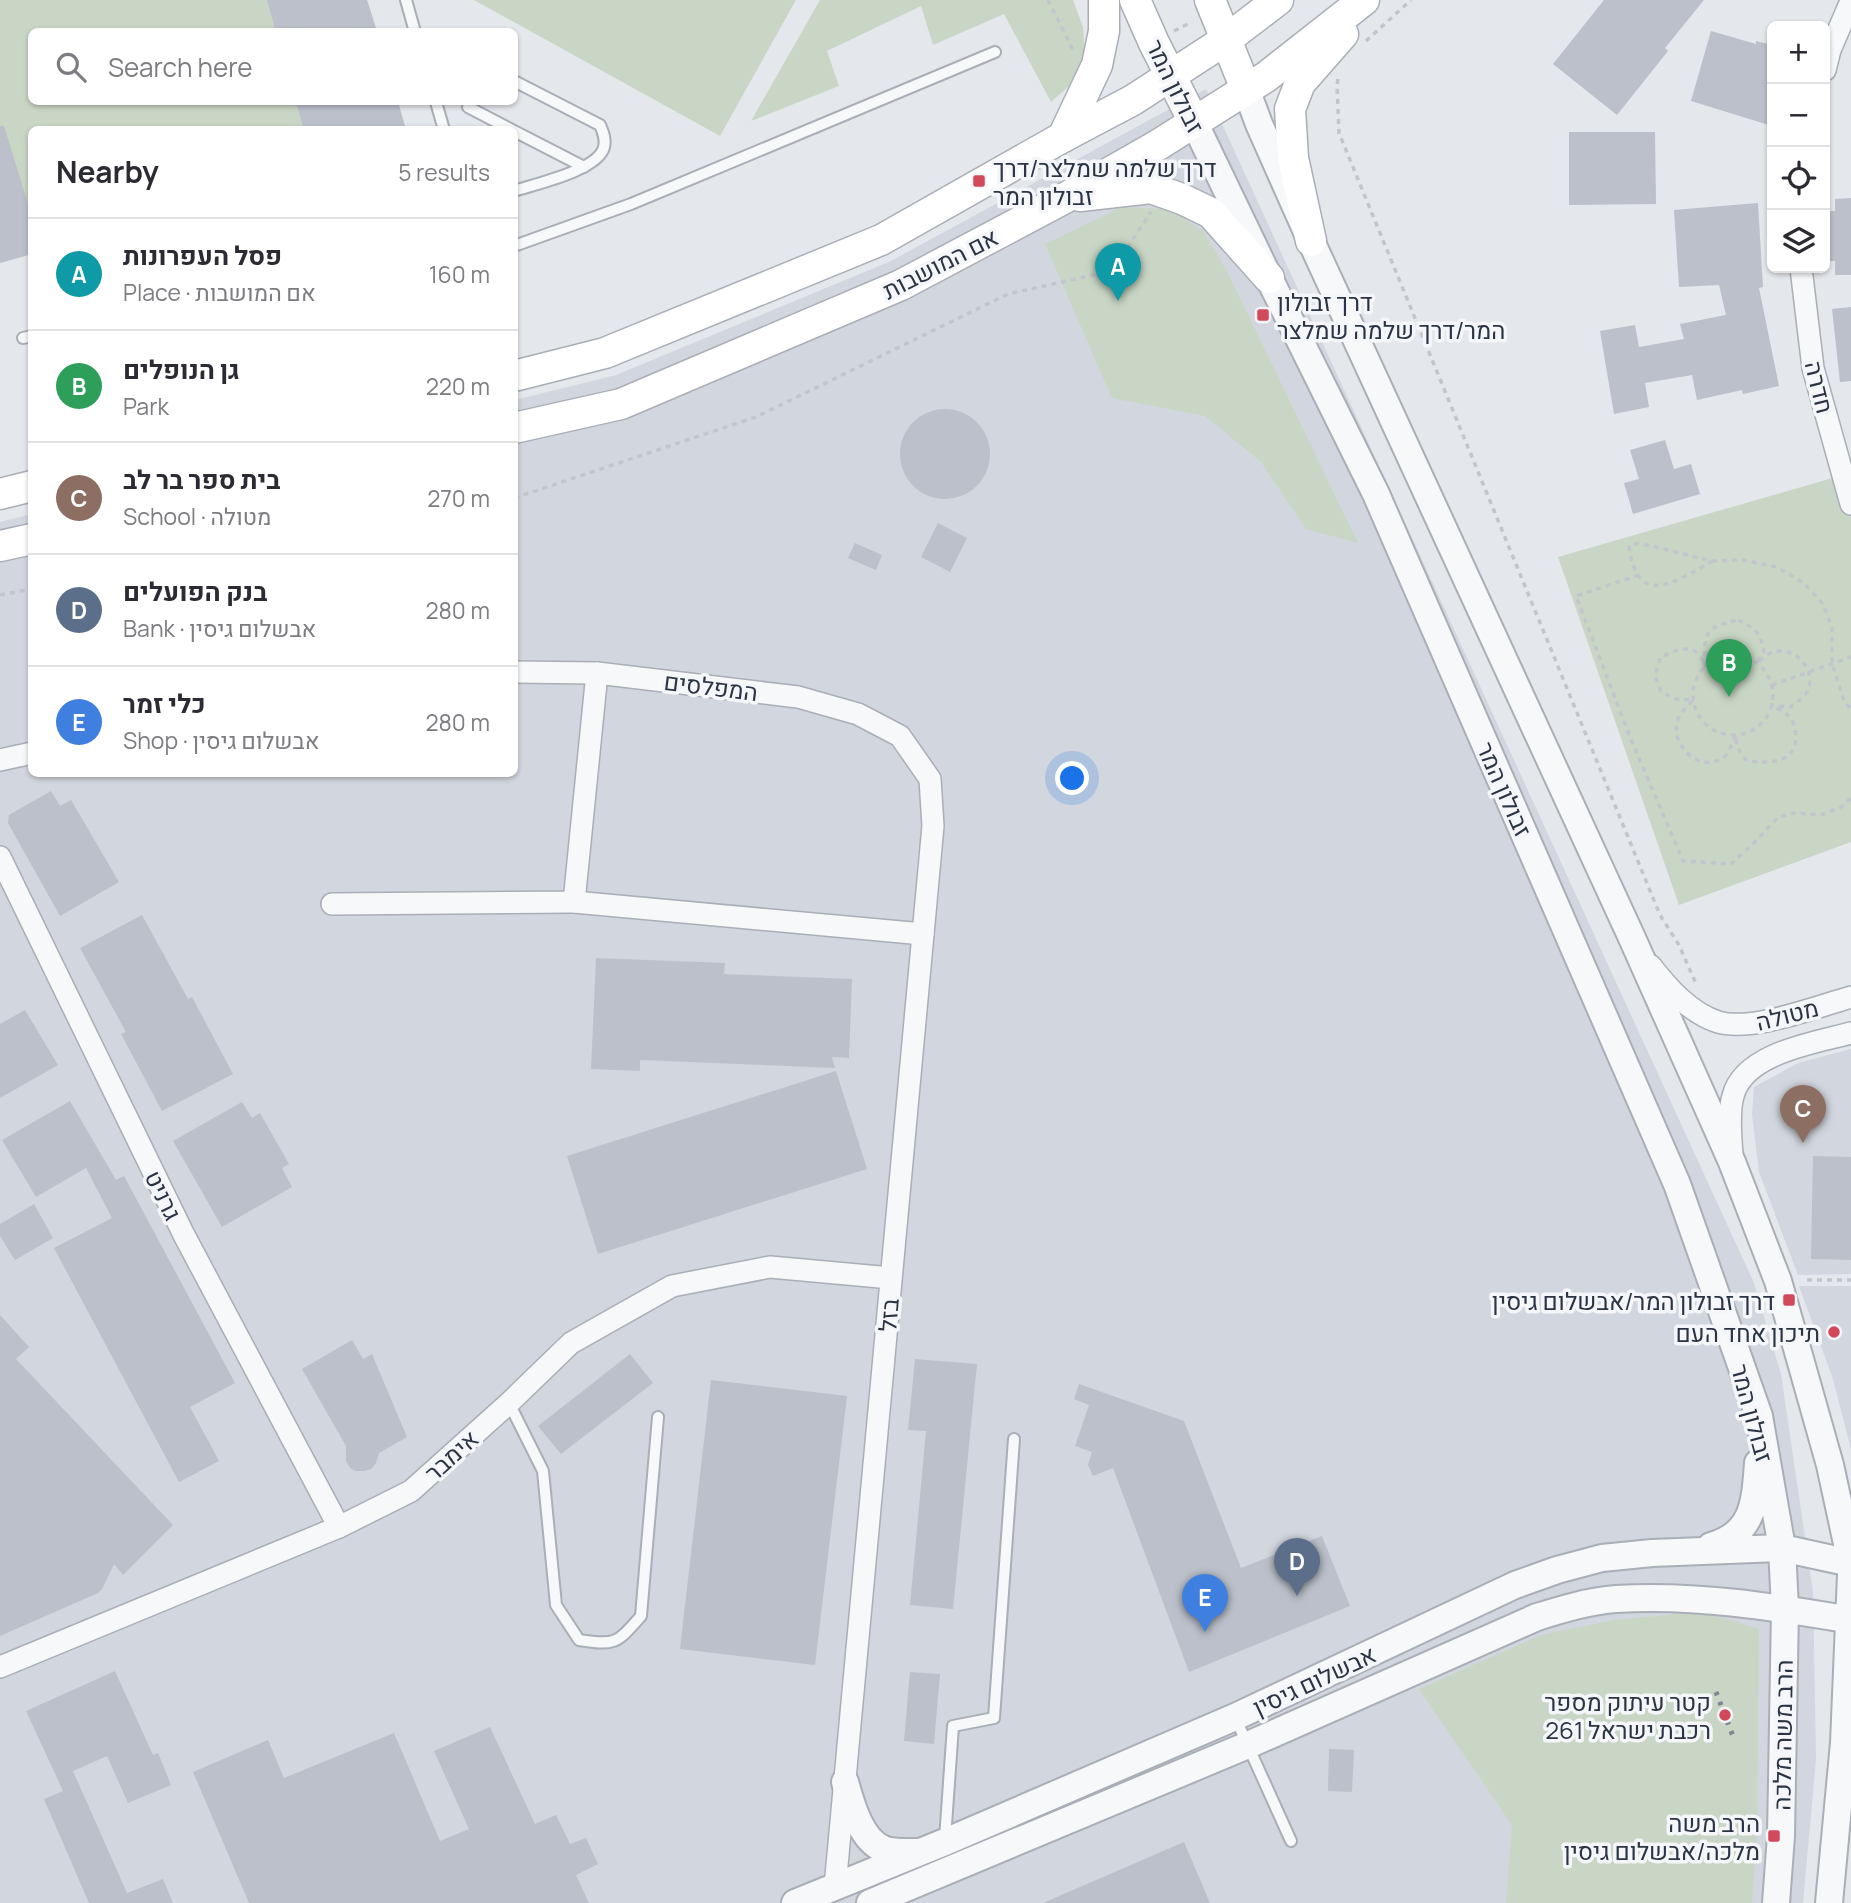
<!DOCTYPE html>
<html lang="en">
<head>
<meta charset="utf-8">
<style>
	:root { --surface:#fff; --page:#f2f2f3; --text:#2b2b33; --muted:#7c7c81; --line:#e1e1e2; --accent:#d93025 }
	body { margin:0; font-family:Manrope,Heebo,sans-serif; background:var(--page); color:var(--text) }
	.controls { position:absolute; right:21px; top:21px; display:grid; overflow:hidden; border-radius:10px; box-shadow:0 2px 5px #0004 }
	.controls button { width:63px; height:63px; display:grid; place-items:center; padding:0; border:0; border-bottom:2px solid var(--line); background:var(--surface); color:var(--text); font:35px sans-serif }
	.you { position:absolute; left:1073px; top:779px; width:24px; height:24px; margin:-18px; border:5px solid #fff; border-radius:50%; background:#1a73e8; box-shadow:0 0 0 10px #1a73e833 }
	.badge { display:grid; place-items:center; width:46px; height:46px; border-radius:50%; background:var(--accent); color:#fff; font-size:23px; font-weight:700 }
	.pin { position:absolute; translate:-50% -58px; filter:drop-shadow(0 2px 4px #0008) }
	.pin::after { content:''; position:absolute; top:37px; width:24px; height:21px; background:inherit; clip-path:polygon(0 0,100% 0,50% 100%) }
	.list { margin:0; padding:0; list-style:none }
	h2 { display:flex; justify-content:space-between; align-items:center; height:91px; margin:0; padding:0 28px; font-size:30px }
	h2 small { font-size:23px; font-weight:400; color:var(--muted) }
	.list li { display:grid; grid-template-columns:46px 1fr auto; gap:21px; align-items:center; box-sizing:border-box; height:112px; padding:0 28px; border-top:2px solid var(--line) }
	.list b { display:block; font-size:26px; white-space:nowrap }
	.list p { margin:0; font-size:23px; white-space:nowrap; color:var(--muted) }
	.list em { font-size:23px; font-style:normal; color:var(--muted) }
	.icon { flex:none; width:38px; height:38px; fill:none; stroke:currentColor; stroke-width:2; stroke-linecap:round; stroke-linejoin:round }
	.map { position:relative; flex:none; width:1851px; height:1903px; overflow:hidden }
	.search { position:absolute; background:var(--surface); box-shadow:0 2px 5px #0004; left:28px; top:28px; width:490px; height:77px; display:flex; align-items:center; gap:18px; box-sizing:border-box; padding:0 24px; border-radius:10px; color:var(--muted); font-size:26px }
	.panel { position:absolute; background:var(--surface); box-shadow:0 2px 5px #0004; left:28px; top:126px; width:490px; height:651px; border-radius:10px }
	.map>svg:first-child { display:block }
	.built { fill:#d2d6de }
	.green { fill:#c9d6c5 }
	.building { fill:#bbc0ca }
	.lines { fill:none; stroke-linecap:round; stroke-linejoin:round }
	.service-casing { stroke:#a9aeb7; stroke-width:14 }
	.minor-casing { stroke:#a9aeb7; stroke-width:24 }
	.tertiary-casing { stroke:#a9aeb7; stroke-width:30 }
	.secondary-casing { stroke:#a9aeb7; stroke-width:33 }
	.path { stroke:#c2c5cb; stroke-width:3.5; stroke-dasharray:5 5; stroke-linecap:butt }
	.service { stroke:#f7f8fa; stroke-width:10 }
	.minor { stroke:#f7f8fa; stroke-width:21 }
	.tertiary { stroke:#f7f8fa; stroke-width:26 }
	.secondary { stroke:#fff; stroke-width:30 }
	.rail { stroke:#7d8696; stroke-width:5; stroke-dasharray:3.5 7; stroke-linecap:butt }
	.poi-dot { fill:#d1495b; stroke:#f4f6f9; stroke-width:2.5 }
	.labels { text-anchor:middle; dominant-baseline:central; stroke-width:7; stroke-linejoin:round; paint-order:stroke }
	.street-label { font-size:24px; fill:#2b3445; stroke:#f4f6f9 }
	.poi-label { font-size:24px; fill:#2b3445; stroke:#f4f6f9; text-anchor:end }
</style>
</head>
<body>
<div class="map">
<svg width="1851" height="1903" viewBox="0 0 1851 1903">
	<rect width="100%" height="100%" fill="#e4e7ec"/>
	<!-- built -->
	<g class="built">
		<polygon points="1206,89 1754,1283 1781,1374 1813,1592 1816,1759 1803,1903 0,1903 0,522 31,514 32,774 514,774 515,400 616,375 891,261"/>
		<polygon points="1851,1049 1851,1274 1798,1275 1759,1172 1752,1114 1754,1087 1798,1063"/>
		<polygon points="1799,1286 1851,1286 1851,1449 1833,1379"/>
	</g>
	<!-- green -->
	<g class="green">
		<polygon points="0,0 367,0 377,31 32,32 32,102 398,102 406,129 32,130 31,254 0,263"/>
		<polygon points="474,0 796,0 720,136"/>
		<polygon points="820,0 1073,0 1083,27 1086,71 1051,102 1004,14 933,45 921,6 827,51 839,86 751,121"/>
		<polygon points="1122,207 1169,209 1203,231 1226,269 1358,543 1306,529 1261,462 1205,416 1112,398 1045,244"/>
		<polygon points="1843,475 1851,509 1851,842 1679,905 1558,557"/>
		<polygon points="1701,1612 1759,1629 1757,1834 1752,1903 1506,1903 1512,1825 1419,1689 1541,1635 1614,1620"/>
	</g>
	<!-- building -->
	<g class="building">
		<polygon points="267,0 367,0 377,32 276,32"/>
		<polygon points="1604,0 1704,0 1665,48 1668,51 1617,115 1553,64"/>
		<polygon points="1711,31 1756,44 1756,41 1772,45 1772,126 1691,101"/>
		<polygon points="296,102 398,102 406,130 304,130"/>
		<polygon points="0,126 4,126 32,217 32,254 0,263"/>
		<polygon points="1569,132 1655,132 1656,204 1569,205"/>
		<polygon points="1851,198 1851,275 1835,275 1835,261 1826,261 1825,211 1835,211 1835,199"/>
		<polygon points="1758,203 1763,287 1759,288 1779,386 1743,394 1742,390 1697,400 1692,375 1645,383 1649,407 1614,414 1600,331 1635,325 1639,347 1684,339 1680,324 1726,315 1719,285 1679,287 1674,210"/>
		<polygon points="1851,307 1851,381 1840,382 1832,309"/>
		<circle cx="945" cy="454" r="45"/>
		<polygon points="1665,440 1674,469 1691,464 1700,494 1633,514 1624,483 1639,479 1630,450"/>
		<polygon points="938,523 967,538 950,572 921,557"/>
		<polygon points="855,543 882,555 876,570 848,558"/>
		<polygon points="51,791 60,806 71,800 119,882 60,916 8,823 9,815"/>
		<polygon points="142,915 188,999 192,997 233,1074 162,1111 121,1034 126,1032 80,948"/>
		<polygon points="596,958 725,963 724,974 852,979 849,1058 832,1057 835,1068 640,1060 640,1071 591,1069"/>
		<polygon points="25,1010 58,1065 0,1098 0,1024"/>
		<polygon points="836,1071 867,1169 598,1254 567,1156"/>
		<polygon points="70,1101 116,1180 124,1176 235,1383 190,1407 219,1461 179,1482 54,1248 112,1218 86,1168 36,1197 2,1140"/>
		<polygon points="242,1102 252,1118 260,1113 289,1164 282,1168 292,1187 222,1227 173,1141"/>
		<polygon points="1813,1156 1851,1157 1851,1260 1811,1259"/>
		<polygon points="34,1204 53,1238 15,1260 0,1236 0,1224"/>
		<polygon points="0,1315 29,1347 16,1359 173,1525 123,1575 114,1564 102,1589 98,1593 0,1636"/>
		<polygon points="352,1340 363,1359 372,1354 407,1437 379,1453 376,1463 371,1469 364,1471 355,1471 350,1468 346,1461 346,1446 302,1369"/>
		<polygon points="630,1354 653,1383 561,1454 538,1426"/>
		<polygon points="915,1359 977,1364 953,1609 910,1605 926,1431 908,1430"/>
		<polygon points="711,1380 847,1396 815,1665 680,1649"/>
		<polygon points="1079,1384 1184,1421 1241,1568 1322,1536 1350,1606 1189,1672 1113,1468 1093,1476 1088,1465 1092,1452 1075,1446 1089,1405 1074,1399"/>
		<polygon points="115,1671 153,1755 158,1753 171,1785 128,1803 107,1756 73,1771 127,1893 163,1879 173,1903 89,1903 44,1799 63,1791 26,1711"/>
		<polygon points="910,1672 940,1674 934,1744 904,1741"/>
		<polygon points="490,1727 535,1824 556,1815 570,1844 586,1838 598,1864 576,1875 589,1903 249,1903 193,1772 268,1740 284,1778 394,1733 440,1841 469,1829 434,1751"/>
		<polygon points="1329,1749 1354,1750 1352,1792 1328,1791"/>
		<polygon points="1184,1842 1210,1903 1043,1903"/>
	</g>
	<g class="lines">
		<defs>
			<g id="service">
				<polyline points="406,0 415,32"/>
				<path d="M 514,81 L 600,125 C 603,132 606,139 604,147 C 599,170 535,184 514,191"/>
				<polyline points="436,102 444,130"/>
				<polyline points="468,107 512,130"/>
				<polyline points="514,131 584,167"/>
				<polyline points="514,246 631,204 995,52"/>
				<polyline points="23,338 32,336"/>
				<path d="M 509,1403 L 543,1471 L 556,1605 L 579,1640 C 616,1646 617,1643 641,1616 L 658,1417"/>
				<polyline points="1235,1717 1291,1841"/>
				<polyline points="945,1839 953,1726 994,1718 1014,1439"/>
			</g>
			<g id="minor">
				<polyline points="1825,70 1830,50 1851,1"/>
				<polyline points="1801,268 1813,368 1851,504"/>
				<polyline points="514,672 597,673 798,697 858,714 900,736 930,779 933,826 835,1887"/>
				<polyline points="0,760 32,753"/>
				<polyline points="0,857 184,1235 339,1527"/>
				<polyline points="574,902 923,934"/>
				<polyline points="332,904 574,902 597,673"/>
				<path d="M 1651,966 C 1668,988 1690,1013 1718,1022 C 1752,1032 1816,1007 1851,997"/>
				<path d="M 1732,1156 C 1731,1138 1728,1113 1733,1096 C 1744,1053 1814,1043 1851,1033"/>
				<polyline points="0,1667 339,1527 411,1491 509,1403 571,1343 672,1286 770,1267 891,1278"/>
			</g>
			<g id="tertiary">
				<polyline points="1246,89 1259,124 1311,241 1632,938 1732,1162 1778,1281 1830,1465 1851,1562"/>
				<polyline points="1194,122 1269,278 1376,494 1677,1184 1759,1416 1782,1548 1785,1609 1781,1836 1776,1903"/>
				<path d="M 1711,1546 C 1754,1534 1755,1502 1758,1463"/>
				<path d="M 845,1782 C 851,1803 860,1839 883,1849 C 893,1853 906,1852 917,1852"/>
				<polyline points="795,1903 945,1842 1235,1717 1515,1585 1557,1570 1602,1558 1652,1553 1782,1548 1851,1563"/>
				<path d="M 870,1903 L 1248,1745 L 1537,1617 C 1563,1609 1589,1601 1616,1599 C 1695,1594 1774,1607 1851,1620"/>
				<polyline points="1829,1903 1844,1743 1851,1575"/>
			</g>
			<g id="secondary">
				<polyline points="1135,0 1154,43 1194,122"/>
				<polyline points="1210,0 1246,89"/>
				<polyline points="1063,137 1097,65 1104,31 1104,0"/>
				<polyline points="1080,196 1151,188 1182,199 1211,213 1269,278"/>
				<polyline points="1311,241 1293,158 1290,109 1300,83 1343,34"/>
				<polyline points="514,376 605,353 881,240 1063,137 1133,100 1227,39 1278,0"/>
				<polyline points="514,428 621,404 901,285 1065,198 1158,145 1266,77 1364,0"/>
				<polyline points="0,494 32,486"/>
				<polyline points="0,546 32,539"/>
			</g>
		</defs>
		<!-- service casing -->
		<use href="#service" class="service-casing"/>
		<!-- minor casing -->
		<use href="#minor" class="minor-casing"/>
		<!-- tertiary casing -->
		<use href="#tertiary" class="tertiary-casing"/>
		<!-- secondary casing -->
		<use href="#secondary" class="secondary-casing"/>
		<!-- path -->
		<g class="path">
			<polyline points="1048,0 1074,52"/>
			<polyline points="1174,31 1192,22"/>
			<polyline points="1366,41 1411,0"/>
			<polyline points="1338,79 1337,85 1339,133 1660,915 1679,945 1697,986"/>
			<polyline points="514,498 756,417 1008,294 1112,271 1151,212"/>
			<path d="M 1713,561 C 1677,580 1638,611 1629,547 L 1638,543 L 1713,561 L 1744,560 L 1777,567 L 1804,583 L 1823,604 L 1832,628 L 1832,663 L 1844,701 L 1851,709"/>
			<polyline points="1639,575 1576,596 1630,737 1683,861 1731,864 1758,839 1778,817 1794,813 1821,815 1841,807 1851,798"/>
			<polyline points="0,595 32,589"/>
			<path d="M 1738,620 C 1755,628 1761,633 1764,652 L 1757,663 C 1761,660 1766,655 1771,653 C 1791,644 1814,665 1809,687 C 1807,696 1797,702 1790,707 L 1771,705 C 1777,708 1786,712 1790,718 C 1795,723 1796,733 1796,739 C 1794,765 1764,764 1746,760 L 1737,747 L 1736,735 C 1733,741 1730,750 1726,755 C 1703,777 1666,745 1679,717 C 1682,711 1689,705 1693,700 L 1674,699 L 1661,691 L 1655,676 L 1660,658 C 1671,652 1689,643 1699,655 C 1702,658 1703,662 1705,666 C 1703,634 1705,626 1738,620 Z"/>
			<circle cx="1733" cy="695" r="40"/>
			<polyline points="1772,685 1851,657"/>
			<polyline points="1807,1280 1851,1280"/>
		</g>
		<!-- service -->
		<use href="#service" class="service"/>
		<!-- minor -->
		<use href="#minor" class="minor"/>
		<!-- tertiary -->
		<use href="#tertiary" class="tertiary"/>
		<!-- secondary -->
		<use href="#secondary" class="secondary"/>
		<!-- rail -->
		<polyline class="rail" points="1716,1692 1734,1739"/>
	</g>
	<!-- markers -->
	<g class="poi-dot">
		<rect x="972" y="174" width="14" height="14" rx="3.5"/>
		<rect x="1256" y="308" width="14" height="14" rx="3.5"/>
		<rect x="1782" y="1293" width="14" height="14" rx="3.5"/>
		<circle cx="1834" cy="1332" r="7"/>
		<circle cx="1725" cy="1715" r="7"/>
		<rect x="1767" y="1829" width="14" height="14" rx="3.5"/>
	</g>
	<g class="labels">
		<!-- street labels -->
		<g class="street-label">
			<text transform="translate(1176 86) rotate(64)">זבולון המר</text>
			<text transform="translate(940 263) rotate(-27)">אם המושבות</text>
			<text transform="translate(1820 387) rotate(76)">חדרה</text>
			<text transform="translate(711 686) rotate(7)">המפלסים</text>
			<text transform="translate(1505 789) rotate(66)">זבולון המר</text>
			<text transform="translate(1787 1014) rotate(-14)">מטולה</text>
			<text transform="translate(164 1195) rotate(64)">גרניט</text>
			<text transform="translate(888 1315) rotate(-85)">בזל</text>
			<text transform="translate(1753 1413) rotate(75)">זבולון המר</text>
			<text transform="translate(451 1455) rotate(-42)">אימבר</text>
			<text transform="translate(1314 1680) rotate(-25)">אבשלום גיסין</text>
			<text transform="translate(1782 1735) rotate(-89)">הרב משה מלכה</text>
		</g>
		<!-- poi labels -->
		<g class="poi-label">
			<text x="993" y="167" text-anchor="start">דרך שלמה שמלצר/דרך<tspan x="993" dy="28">זבולון המר</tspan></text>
			<text x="1277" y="301" text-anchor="start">דרך זבולון<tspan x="1277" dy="28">המר/דרך שלמה שמלצר</tspan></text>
			<text x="1775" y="1300">דרך זבולון המר/אבשלום גיסין</text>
			<text x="1820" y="1332">תיכון אחד העם</text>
			<text x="1711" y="1701">קטר עיתוק מספר<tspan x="1711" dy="28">261 רכבת ישראל</tspan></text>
			<text x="1760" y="1822">הרב משה<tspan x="1760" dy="28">מלכה/אבשלום גיסין</tspan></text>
		</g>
	</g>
</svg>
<div class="controls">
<button>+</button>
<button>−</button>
<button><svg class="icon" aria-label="locate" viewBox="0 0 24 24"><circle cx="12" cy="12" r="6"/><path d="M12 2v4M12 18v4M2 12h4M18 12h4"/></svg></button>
<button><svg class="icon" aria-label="layers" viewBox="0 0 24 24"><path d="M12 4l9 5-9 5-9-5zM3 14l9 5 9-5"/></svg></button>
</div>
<div class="you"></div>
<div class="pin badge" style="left:1118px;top:301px;background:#0f9aa8">A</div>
<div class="pin badge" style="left:1729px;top:697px;background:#2e9e5b">B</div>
<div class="pin badge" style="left:1803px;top:1143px;background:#8d6e63">C</div>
<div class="pin badge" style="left:1297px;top:1596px;background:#5c6f8a">D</div>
<div class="pin badge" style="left:1205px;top:1632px;background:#3f7fe0">E</div>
<div class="search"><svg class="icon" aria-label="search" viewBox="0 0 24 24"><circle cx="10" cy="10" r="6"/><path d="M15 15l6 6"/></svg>Search here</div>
<section class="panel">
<h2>Nearby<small>5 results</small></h2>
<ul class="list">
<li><span class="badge" style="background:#0f9aa8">A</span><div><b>פסל העפרונות</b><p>Place · אם המושבות</p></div><em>160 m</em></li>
<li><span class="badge" style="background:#2e9e5b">B</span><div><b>גן הנופלים</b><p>Park</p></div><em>220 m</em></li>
<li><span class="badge" style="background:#8d6e63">C</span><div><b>בית ספר בר לב</b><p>School · מטולה</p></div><em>270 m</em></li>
<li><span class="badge" style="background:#5c6f8a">D</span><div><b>בנק הפועלים</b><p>Bank · אבשלום גיסין</p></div><em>280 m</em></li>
<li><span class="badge" style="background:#3f7fe0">E</span><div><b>כלי זמר</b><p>Shop · אבשלום גיסין</p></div><em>280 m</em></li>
</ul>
</section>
</div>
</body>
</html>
